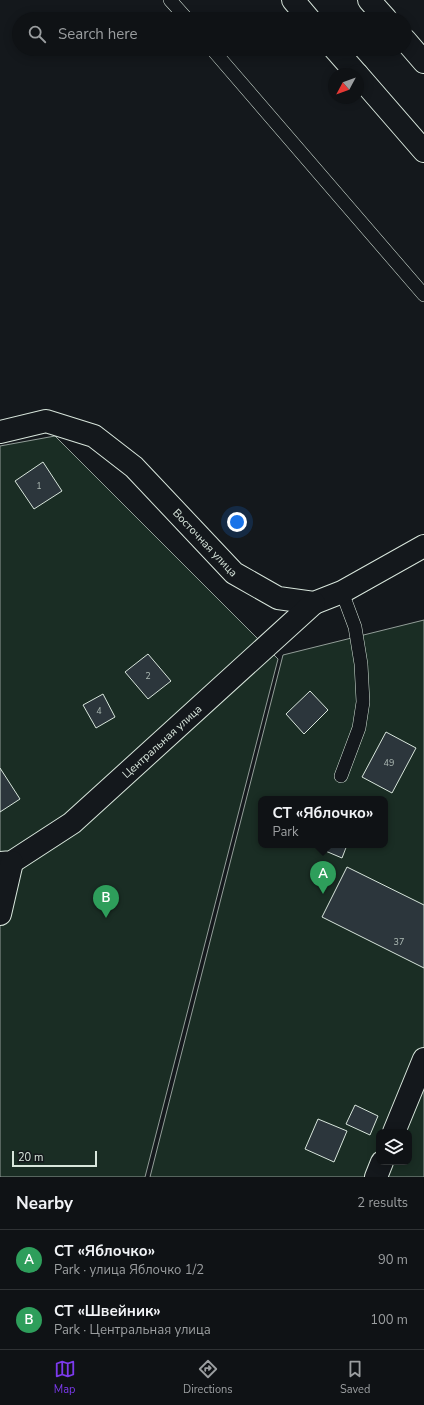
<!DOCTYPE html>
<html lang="en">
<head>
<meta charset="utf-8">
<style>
	:root { --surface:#0f1215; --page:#181b1e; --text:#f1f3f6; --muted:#9b9ea0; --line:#2f3234; --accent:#7c3aed }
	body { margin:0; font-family:"Nunito Sans",sans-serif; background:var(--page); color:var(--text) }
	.controls { position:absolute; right:12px; bottom:12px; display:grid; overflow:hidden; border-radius:8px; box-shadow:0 2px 10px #0003 }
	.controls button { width:36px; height:36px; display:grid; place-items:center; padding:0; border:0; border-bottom:1px solid var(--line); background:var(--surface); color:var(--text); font:20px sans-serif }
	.compass { position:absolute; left:328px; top:68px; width:36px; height:36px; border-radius:50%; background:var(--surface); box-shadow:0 2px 10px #0003; rotate:229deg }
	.scale { position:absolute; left:12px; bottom:10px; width:85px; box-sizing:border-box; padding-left:4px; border:2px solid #d8e6dc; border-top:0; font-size:11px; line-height:14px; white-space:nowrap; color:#d8e6dc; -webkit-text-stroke:3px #14181c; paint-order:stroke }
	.you { position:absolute; left:237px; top:522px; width:14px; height:14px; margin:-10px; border:3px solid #fff; border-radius:50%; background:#1a73e8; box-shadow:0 0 0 6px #1a73e833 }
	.badge { display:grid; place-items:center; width:26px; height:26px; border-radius:50%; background:var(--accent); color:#fff; font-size:13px; font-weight:700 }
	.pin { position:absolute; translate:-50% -33px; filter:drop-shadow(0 1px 2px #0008) }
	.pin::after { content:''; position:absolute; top:21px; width:14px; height:12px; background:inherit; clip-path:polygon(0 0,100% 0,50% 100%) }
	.popup { position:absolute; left:258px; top:796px; width:130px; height:52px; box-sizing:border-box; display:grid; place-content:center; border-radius:8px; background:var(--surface); filter:drop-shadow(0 1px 3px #0005); font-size:13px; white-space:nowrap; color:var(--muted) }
	.popup b { font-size:15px; color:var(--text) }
	.popup::after { content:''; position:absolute; left:50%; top:100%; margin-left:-8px; border:8px solid transparent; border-top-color:var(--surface) }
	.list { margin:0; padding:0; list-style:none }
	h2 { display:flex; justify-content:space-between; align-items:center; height:52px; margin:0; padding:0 16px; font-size:17px }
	h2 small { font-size:13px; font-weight:400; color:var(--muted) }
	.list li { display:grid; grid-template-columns:26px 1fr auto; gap:12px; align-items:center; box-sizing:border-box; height:60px; padding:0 16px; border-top:1px solid var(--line) }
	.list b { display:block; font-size:15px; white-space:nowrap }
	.list p { margin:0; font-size:13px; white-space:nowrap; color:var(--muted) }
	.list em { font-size:13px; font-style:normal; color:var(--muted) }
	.icon { flex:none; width:22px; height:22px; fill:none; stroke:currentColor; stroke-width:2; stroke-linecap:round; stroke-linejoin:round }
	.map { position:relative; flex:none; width:424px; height:1177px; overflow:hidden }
	.search { position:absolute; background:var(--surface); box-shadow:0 2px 10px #0003; left:12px; right:12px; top:12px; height:44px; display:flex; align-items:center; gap:10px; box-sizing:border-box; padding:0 14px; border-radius:22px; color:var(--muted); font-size:15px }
	.sheet { height:172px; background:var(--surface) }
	nav { display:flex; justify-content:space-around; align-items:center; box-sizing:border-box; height:56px; border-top:1px solid var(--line); background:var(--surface); font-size:11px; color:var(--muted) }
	nav a { display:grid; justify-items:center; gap:2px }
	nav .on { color:var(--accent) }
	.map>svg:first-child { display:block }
	.green { fill:#1a2d24; stroke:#939e99; fill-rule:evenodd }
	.building { fill:#2c363c; stroke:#d8e6dc }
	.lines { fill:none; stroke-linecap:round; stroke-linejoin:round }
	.lane-casing { stroke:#d8e6dc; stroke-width:14 }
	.street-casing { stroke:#d8e6dc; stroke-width:24 }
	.primary-casing { stroke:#d8e6dc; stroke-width:24 }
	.lane { stroke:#14181c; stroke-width:13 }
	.street { stroke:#14181c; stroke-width:22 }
	.primary { stroke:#14181c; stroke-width:22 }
	.labels { text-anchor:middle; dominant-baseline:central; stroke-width:3; stroke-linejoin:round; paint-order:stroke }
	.number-label { font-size:9px; fill:#adbab4 }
	.street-label { font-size:11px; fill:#d8e6dc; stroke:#14181c }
</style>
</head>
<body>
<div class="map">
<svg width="424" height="1177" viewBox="0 0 424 1177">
	<rect width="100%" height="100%" fill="#14181c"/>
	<!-- green -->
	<g class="green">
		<polygon points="55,436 278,659 145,1177 0,1177 0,446"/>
		<path d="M 424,620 L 424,1177 L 150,1177 L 283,655 ZM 261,799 L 385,799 L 385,845 L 261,845 ZM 379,1132 L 409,1132 L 409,1162 L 379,1162 Z"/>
	</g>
	<!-- building -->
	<g class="building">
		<polygon points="43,462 62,491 34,509 15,481"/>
		<polygon points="148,654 171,681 148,699 125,672"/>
		<polygon points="310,691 328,710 304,734 286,714"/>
		<polygon points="103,694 115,717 96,728 83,705"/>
		<polygon points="386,732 416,748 392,793 362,777"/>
		<polygon points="0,768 20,799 0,812"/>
		<polygon points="317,845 347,845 342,858 316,847"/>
		<polygon points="347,867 424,905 424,968 322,917"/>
		<polygon points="355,1105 378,1116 370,1135 346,1124"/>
		<polygon points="318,1119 347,1131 334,1162 305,1149"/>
	</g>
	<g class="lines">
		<defs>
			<g id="lane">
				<polyline points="170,0 187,19"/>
				<polyline points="212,49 424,295"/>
				<polyline points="341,776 359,728 363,702 361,664 355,627 342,592"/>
			</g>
			<g id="street">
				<path id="s1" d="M 0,432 L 46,421 L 94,436 L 134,467 L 234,573 L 278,598 L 314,603 L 342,592 L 424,546"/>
				<path id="s2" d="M 0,863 L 12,862 L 72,823 L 314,603"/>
				<polyline points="0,914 12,862"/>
				<polyline points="394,1132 424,1059"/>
				<polyline points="376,1177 382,1162"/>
			</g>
			<g id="primary">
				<polyline points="293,0 309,19"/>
				<polyline points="369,0 386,19"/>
				<polyline points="405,40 424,62"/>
				<polyline points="335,49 357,74"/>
				<polyline points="358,75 424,151"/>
			</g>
		</defs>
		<!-- lane casing -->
		<use href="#lane" class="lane-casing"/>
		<!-- street casing -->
		<use href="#street" class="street-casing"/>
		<!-- primary casing -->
		<use href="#primary" class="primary-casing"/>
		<!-- lane -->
		<use href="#lane" class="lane"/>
		<!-- street -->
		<use href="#street" class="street"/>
		<!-- primary -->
		<use href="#primary" class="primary"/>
	</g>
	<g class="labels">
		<!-- number labels -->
		<g class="number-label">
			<text x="39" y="486">1</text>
			<text x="148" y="676">2</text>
			<text x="99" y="711">4</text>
			<text x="389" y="763">49</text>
			<text x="399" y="942">37</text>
		</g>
		<!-- street labels -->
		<g class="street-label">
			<text stroke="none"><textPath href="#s1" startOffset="252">Восточная улица</textPath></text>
			<text stroke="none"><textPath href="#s2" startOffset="205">Центральная улица</textPath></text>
		</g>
	</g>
</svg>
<div class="controls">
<button><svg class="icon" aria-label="layers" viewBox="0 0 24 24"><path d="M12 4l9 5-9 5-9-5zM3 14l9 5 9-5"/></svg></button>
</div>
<svg class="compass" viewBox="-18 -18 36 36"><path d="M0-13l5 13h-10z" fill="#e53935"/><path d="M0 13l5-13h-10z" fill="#9b9ea0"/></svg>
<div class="scale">20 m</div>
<div class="you"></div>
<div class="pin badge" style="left:323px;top:894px;background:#2e9e5b">A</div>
<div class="popup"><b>СТ «Яблочко»</b>Park</div>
<div class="pin badge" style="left:106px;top:918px;background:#2e9e5b">B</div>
<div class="search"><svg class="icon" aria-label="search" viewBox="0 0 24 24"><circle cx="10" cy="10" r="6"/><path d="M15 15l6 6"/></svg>Search here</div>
</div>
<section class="sheet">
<h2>Nearby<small>2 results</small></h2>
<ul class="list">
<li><span class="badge" style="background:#2e9e5b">A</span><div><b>СТ «Яблочко»</b><p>Park · улица Яблочко 1/2</p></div><em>90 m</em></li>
<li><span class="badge" style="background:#2e9e5b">B</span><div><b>СТ «Швейник»</b><p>Park · Центральная улица</p></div><em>100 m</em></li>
</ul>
</section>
<nav>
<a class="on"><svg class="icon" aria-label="map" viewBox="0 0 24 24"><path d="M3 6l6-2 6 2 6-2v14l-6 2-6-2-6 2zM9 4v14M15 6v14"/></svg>Map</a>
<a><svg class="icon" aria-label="directions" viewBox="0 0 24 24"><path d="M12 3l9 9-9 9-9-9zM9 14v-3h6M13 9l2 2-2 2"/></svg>Directions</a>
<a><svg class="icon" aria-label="saved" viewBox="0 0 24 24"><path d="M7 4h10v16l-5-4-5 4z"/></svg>Saved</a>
</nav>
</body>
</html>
